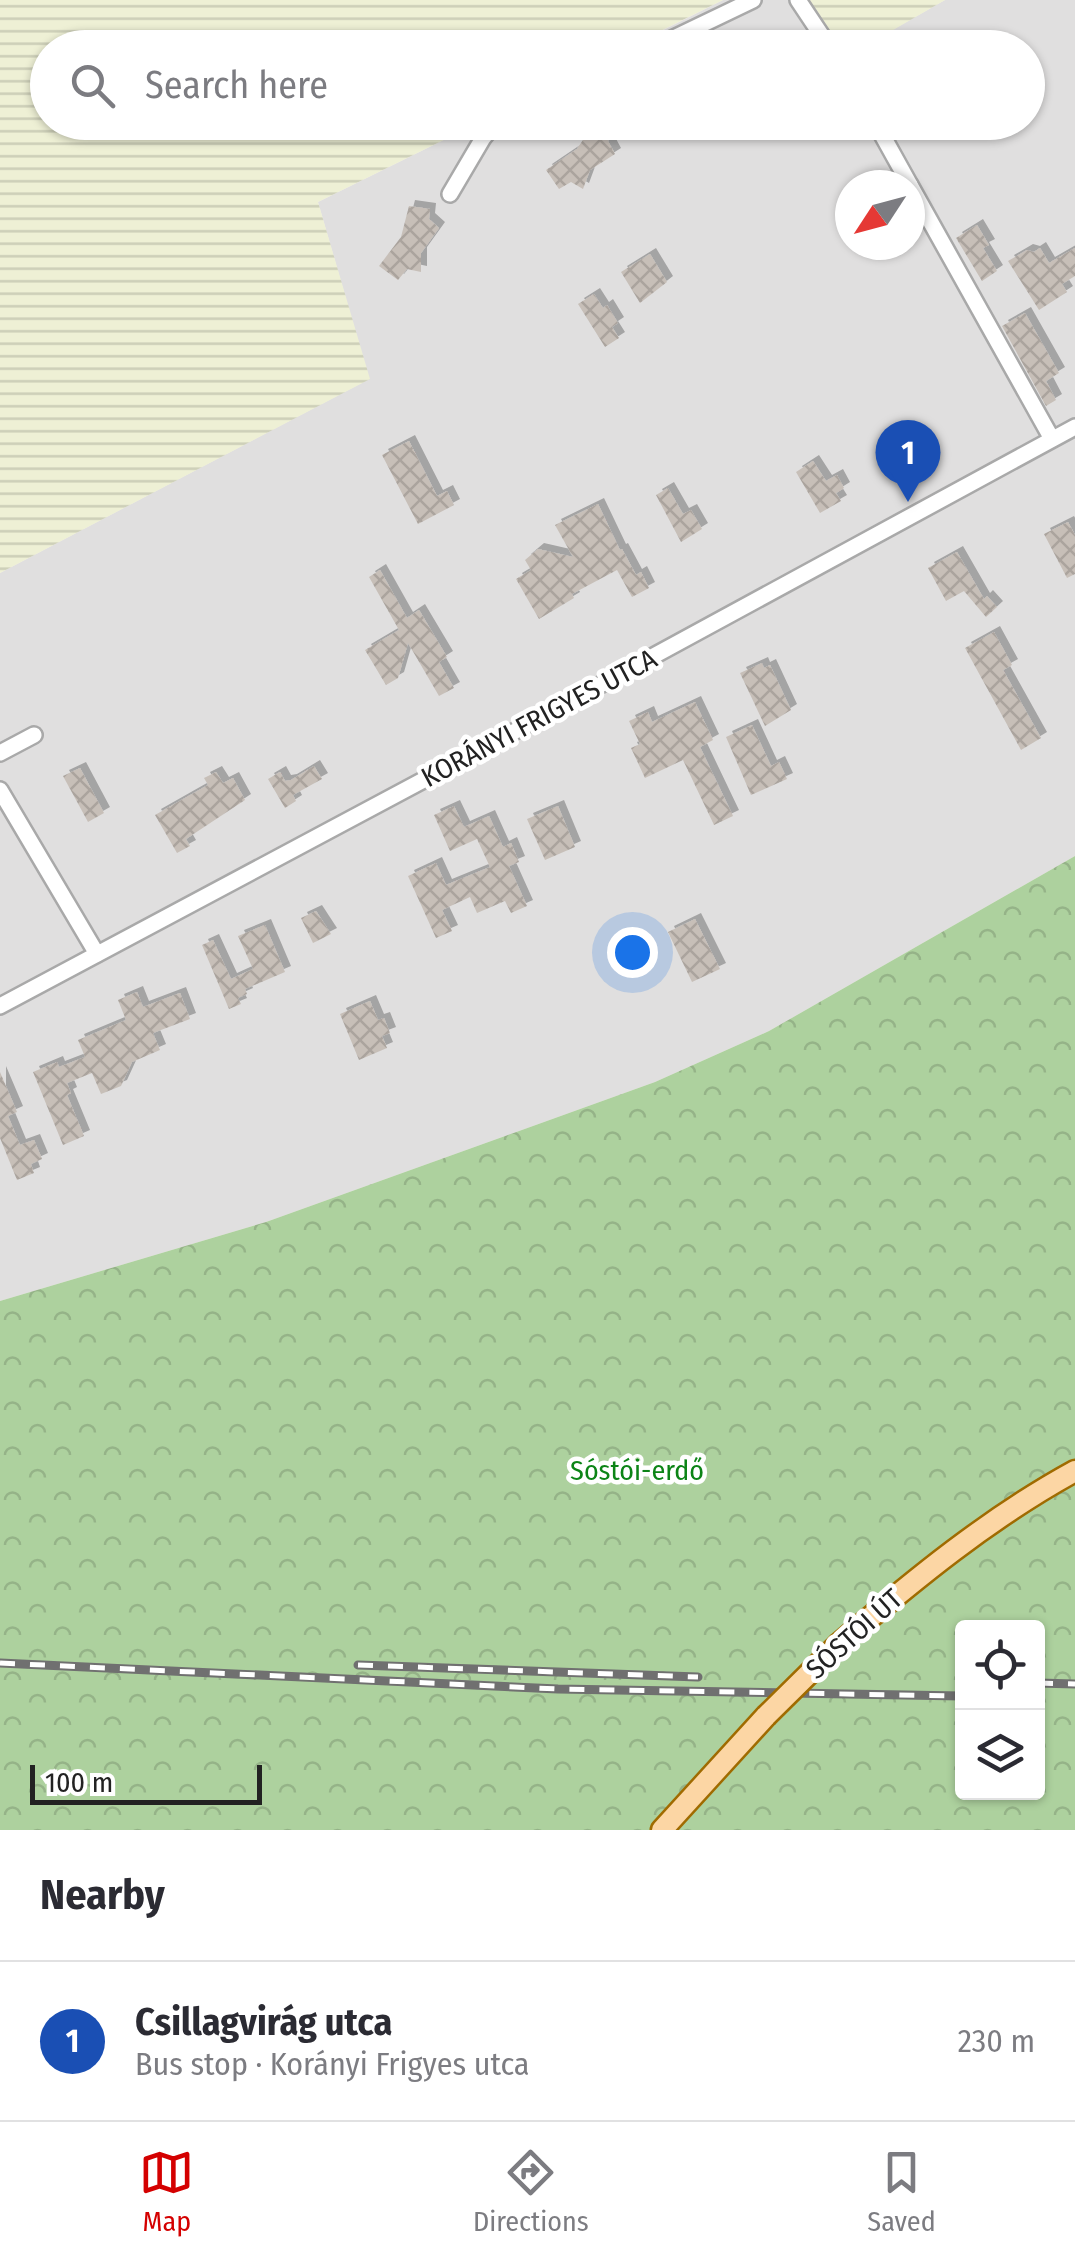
<!DOCTYPE html>
<html lang="en">
<head>
<meta charset="utf-8">
<style>
	:root { --surface:#fff; --page:#f2f2f3; --text:#2b2b33; --muted:#7c7c81; --line:#e1e1e2; --accent:#d40000 }
	body { margin:0; font-family:"Fira Sans Condensed",sans-serif; background:var(--page); color:var(--text) }
	.controls { position:absolute; right:30px; bottom:30px; display:grid; overflow:hidden; border-radius:10px; box-shadow:0 2px 8px #0004 }
	.controls button { width:90px; height:90px; display:grid; place-items:center; padding:0; border:0; border-bottom:2px solid var(--line); background:var(--surface); color:var(--text); font:50px sans-serif }
	.compass { position:absolute; left:835px; top:170px; width:90px; height:90px; border-radius:50%; background:var(--surface); box-shadow:0 2px 8px #0004; rotate:234deg }
	.scale { position:absolute; left:30px; bottom:25px; width:232px; box-sizing:border-box; padding-left:10px; border:5px solid #222; border-top:0; font-size:28px; line-height:35px; white-space:nowrap; color:#222; -webkit-text-stroke:8px #fff; paint-order:stroke }
	.you { position:absolute; left:632px; top:952px; width:35px; height:35px; margin:-25px; border:8px solid #fff; border-radius:50%; background:#1a73e8; box-shadow:0 0 0 15px #1a73e833 }
	.badge { display:grid; place-items:center; width:65px; height:65px; border-radius:50%; background:var(--accent); color:#fff; font-size:32px; font-weight:700 }
	.pin { position:absolute; translate:-50% -82px; filter:drop-shadow(0 2px 5px #0008) }
	.pin::after { content:''; position:absolute; top:52px; width:35px; height:30px; background:inherit; clip-path:polygon(0 0,100% 0,50% 100%) }
	.list { margin:0; padding:0; list-style:none }
	h2 { display:flex; justify-content:space-between; align-items:center; height:130px; margin:0; padding:0 40px; font-size:42px }
	h2 small { font-size:32px; font-weight:400; color:var(--muted) }
	.list li { display:grid; grid-template-columns:65px 1fr auto; gap:30px; align-items:center; box-sizing:border-box; height:160px; padding:0 40px; border-top:2px solid var(--line) }
	.list b { display:block; font-size:38px; white-space:nowrap }
	.list p { margin:0; font-size:32px; white-space:nowrap; color:var(--muted) }
	.list em { font-size:32px; font-style:normal; color:var(--muted) }
	.icon { flex:none; width:55px; height:55px; fill:none; stroke:currentColor; stroke-width:2; stroke-linecap:round; stroke-linejoin:round }
	.map { position:relative; flex:none; width:1075px; height:1830px; overflow:hidden }
	.search { position:absolute; background:var(--surface); box-shadow:0 2px 8px #0004; left:30px; right:30px; top:30px; height:110px; display:flex; align-items:center; gap:25px; box-sizing:border-box; padding:0 35px; border-radius:55px; color:var(--muted); font-size:38px }
	.sheet { height:290px; background:var(--surface) }
	nav { display:flex; justify-content:space-around; align-items:center; box-sizing:border-box; height:140px; border-top:2px solid var(--line); background:var(--surface); font-size:28px; color:var(--muted) }
	nav a { display:grid; justify-items:center; gap:5px }
	nav .on { color:var(--accent) }
	.map>svg:first-child { display:block }
	.residential { fill:#e0dfdf; fill-rule:evenodd }
	.farmland { fill:url(#farmland-rules) }
	.forest { fill:url(#forest-crowns); fill-rule:evenodd }
	.building { fill:url(#building-cross-hatch); filter:url(#shadow) }
	.lines { fill:none; stroke-linecap:round; stroke-linejoin:round }
	.minor-casing { stroke:#a9a9a9; stroke-width:20 }
	.major-casing { stroke:#a06b00; stroke-width:25 }
	.minor { stroke:#fff; stroke-width:15 }
	.major { stroke:#fcd6a4; stroke-width:20 }
	.rail-casing { stroke:#707070; stroke-width:9 }
	.rail { stroke:#fff; stroke-width:5; stroke-dasharray:15; stroke-linecap:butt }
	.major-bridge-casing { stroke:#a06b00; stroke-width:25; stroke-linecap:butt }
	.major-bridge { stroke:#fcd6a4; stroke-width:20 }
	.labels { text-anchor:middle; dominant-baseline:central; stroke-width:9; stroke-linejoin:round; paint-order:stroke }
	.street-label { font-size:28px; fill:#222; stroke:#fff }
	.park-label { font-size:28px; fill:#0c8416; stroke:#fff }
</style>
</head>
<body>
<div class="map">
<svg width="1075" height="1830" viewBox="0 0 1075 1830">
	<defs>
		<pattern id="farmland-rules" width="6" height="5" patternUnits="userSpaceOnUse" patternTransform="scale(2.5)"><rect width="6" height="5" fill="#eef0d5"/><path d="M0 2.5h6" fill="none" stroke="#ccceb7"/></pattern>
		<pattern id="forest-crowns" width="20" height="18" patternUnits="userSpaceOnUse" patternTransform="scale(2.5)"><rect width="20" height="18" fill="#add19e"/><path d="M2 6a3 3 0 1 1 6 0M12 15a3 3 0 1 1 6 0" fill="none" stroke="#95b388"/></pattern>
		<pattern id="building-cross-hatch" width="8" height="8" patternUnits="userSpaceOnUse" patternTransform="scale(2.5)"><rect width="8" height="8" fill="#c7bfb8"/><path d="M0 0l8 8M0 8l8-8" fill="none" stroke="#aba49e"/></pattern>
		<filter id="shadow"><feDropShadow dx="6" dy="-6" stdDeviation="0" flood-color="#0004"/></filter>
	</defs>
	<rect width="100%" height="100%" fill="#f2efe9"/>
	<!-- residential -->
	<g class="residential">
		<polygon points="723,0 788,0 823,47 628,48"/>
		<path d="M 945,0 L 1075,0 L 1075,856 L 769,1031 L 655,1082 L 266,1222 L 0,1301 L 0,573 L 369,379 L 318,202 L 478,123 L 1028,122 L 1028,48 L 862,47 ZM 850,185 L 910,185 L 910,245 L 850,245 Z"/>
	</g>
	<!-- farmland -->
	<g class="farmland">
		<polygon points="0,0 723,0 628,47 48,48 48,122 478,123 318,202 370,379 0,573"/>
		<polygon points="788,0 945,0 862,48 823,47"/>
	</g>
	<!-- forest -->
	<path class="forest" d="M 1075,856 L 1075,1830 L 0,1830 L 0,1301 L 266,1222 L 655,1082 L 769,1031 ZM 962,1628 L 1038,1628 L 1038,1792 L 962,1792 Z"/>
	<!-- building -->
	<g class="building">
		<polygon points="594,123 613,133 608,141 615,154 590,170 583,189 571,182 559,189 546,170 577,149"/>
		<polygon points="409,206 430,209 429,219 439,228 421,253 421,272 407,269 398,280 379,266 401,237"/>
		<polygon points="977,225 989,245 983,248 997,271 982,281 956,238"/>
		<polygon points="1040,248 1049,263 1075,248 1075,276 1062,284 1067,292 1039,310 1008,261 1027,250 1034,252"/>
		<polygon points="650,254 667,282 640,303 621,272"/>
		<polygon points="594,294 603,308 607,305 618,323 612,327 619,338 605,347 578,304"/>
		<polygon points="1025,313 1059,373 1046,381 1056,400 1046,406 1002,326"/>
		<polygon points="409,441 437,496 447,491 454,505 418,524 382,455"/>
		<polygon points="813,461 826,481 837,475 844,488 836,493 841,501 820,513 796,472"/>
		<polygon points="668,488 683,514 691,510 702,529 681,542 656,495"/>
		<polygon points="598,504 620,550 622,549 636,575 641,572 649,588 632,597 617,570 572,594 574,598 539,619 516,579 531,570 525,560 538,549 573,557 555,525"/>
		<polygon points="1068,522 1075,535 1075,574 1067,578 1044,534"/>
		<polygon points="957,552 984,599 987,596 997,607 986,617 964,591 946,601 928,568"/>
		<polygon points="380,570 407,618 419,610 447,657 439,662 454,688 439,696 408,643 398,678 386,685 365,650 399,630 369,577"/>
		<polygon points="994,632 1012,665 1003,670 1041,738 1021,750 965,648"/>
		<polygon points="762,663 764,668 770,665 791,710 765,726 740,673"/>
		<polygon points="695,702 713,740 700,747 733,816 714,825 683,760 645,778 631,748 640,744 629,721 648,712 652,722"/>
		<polygon points="752,725 771,766 779,762 787,779 751,795 726,737"/>
		<polygon points="314,766 322,779 293,795 296,801 285,808 268,779 280,772 285,781 291,780"/>
		<polygon points="80,768 104,813 88,822 63,776"/>
		<polygon points="216,772 223,783 233,778 245,800 186,839 190,846 177,853 155,815 208,785 204,778"/>
		<polygon points="454,806 464,827 489,816 503,847 511,843 519,862 509,866 527,906 511,913 505,901 477,913 470,897 442,910 452,931 436,938 408,876 436,863 446,885 490,867 477,839 450,851 434,815"/>
		<polygon points="558,806 575,847 545,860 527,819"/>
		<polygon points="316,911 331,934 313,943 301,918"/>
		<polygon points="695,919 720,969 692,982 668,932"/>
		<polygon points="265,925 285,972 245,989 247,994 238,998 241,1004 229,1009 202,945 213,940 231,979 253,969 238,936"/>
		<polygon points="137,992 143,1007 180,993 190,1019 153,1033 160,1050 132,1062 121,1086 101,1094 92,1073 67,1083 71,1093 67,1095 84,1136 63,1145 33,1072 57,1062 59,1067 85,1057 78,1040 126,1020 118,1000"/>
		<polygon points="370,1001 378,1020 384,1018 390,1033 382,1036 387,1048 359,1060 340,1014"/>
		<polygon points="0,1072 17,1112 8,1116 20,1145 34,1140 42,1159 31,1164 34,1173 17,1180 0,1138"/>
	</g>
	<g class="lines">
		<defs>
			<g id="minor">
				<polyline points="798,0 830,48"/>
				<polyline points="653,48 753,0"/>
				<polyline points="875,122 910,185"/>
				<polyline points="910,185 1052,439"/>
				<polyline points="450,194 483,138 496,122"/>
				<polyline points="0,753 34,735"/>
				<polyline points="0,790 97,954"/>
				<polyline points="0,1006 521,728 1075,427"/>
			</g>
			<g id="major">
				<path d="M 840,1643 C 914,1580 989,1518 1075,1471"/>
				<polyline points="662,1830 766,1716"/>
			</g>
		</defs>
		<!-- minor casing -->
		<use href="#minor" class="minor-casing"/>
		<!-- major casing -->
		<use href="#major" class="major-casing"/>
		<!-- minor -->
		<use href="#minor" class="minor"/>
		<!-- major -->
		<use href="#major" class="major"/>
		<defs>
			<g id="rail">
				<polyline points="0,1663 558,1689 962,1696"/>
				<polyline points="358,1665 698,1677"/>
				<polyline points="1038,1683 1075,1684"/>
			</g>
		</defs>
		<!-- rail casing -->
		<use href="#rail" class="rail-casing"/>
		<!-- rail -->
		<use href="#rail" class="rail"/>
		<defs>
			<polyline id="major-bridge" points="766,1716 840,1643"/>
		</defs>
		<!-- major-bridge casing -->
		<use href="#major-bridge" class="major-bridge-casing"/>
		<!-- major-bridge -->
		<use href="#major-bridge" class="major-bridge"/>
	</g>
	<g class="labels">
		<!-- street labels -->
		<g class="street-label">
			<text transform="translate(539 718) rotate(-28)">KORÁNYI FRIGYES UTCA</text>
			<text transform="translate(854 1634) rotate(-42)">SÓSTÓI ÚT</text>
		</g>
		<!-- park labels -->
		<g class="park-label">
			<text x="637" y="1470">Sóstói-erdő</text>
		</g>
	</g>
</svg>
<div class="controls">
<button><svg class="icon" aria-label="locate" viewBox="0 0 24 24"><circle cx="12" cy="12" r="6"/><path d="M12 2v4M12 18v4M2 12h4M18 12h4"/></svg></button>
<button><svg class="icon" aria-label="layers" viewBox="0 0 24 24"><path d="M12 4l9 5-9 5-9-5zM3 14l9 5 9-5"/></svg></button>
</div>
<svg class="compass" viewBox="-18 -18 36 36"><path d="M0-13l5 13h-10z" fill="#e53935"/><path d="M0 13l5-13h-10z" fill="#7c7c81"/></svg>
<div class="scale">100 m</div>
<div class="you"></div>
<div class="pin badge" style="left:908px;top:502px;background:#1a4fb4">1</div>
<div class="search"><svg class="icon" aria-label="search" viewBox="0 0 24 24"><circle cx="10" cy="10" r="6"/><path d="M15 15l6 6"/></svg>Search here</div>
</div>
<section class="sheet">
<h2>Nearby<small></small></h2>
<ul class="list">
<li><span class="badge" style="background:#1a4fb4">1</span><div><b>Csillagvirág utca</b><p>Bus stop · Korányi Frigyes utca</p></div><em>230 m</em></li>
</ul>
</section>
<nav>
<a class="on"><svg class="icon" aria-label="map" viewBox="0 0 24 24"><path d="M3 6l6-2 6 2 6-2v14l-6 2-6-2-6 2zM9 4v14M15 6v14"/></svg>Map</a>
<a><svg class="icon" aria-label="directions" viewBox="0 0 24 24"><path d="M12 3l9 9-9 9-9-9zM9 14v-3h6M13 9l2 2-2 2"/></svg>Directions</a>
<a><svg class="icon" aria-label="saved" viewBox="0 0 24 24"><path d="M7 4h10v16l-5-4-5 4z"/></svg>Saved</a>
</nav>
</body>
</html>
